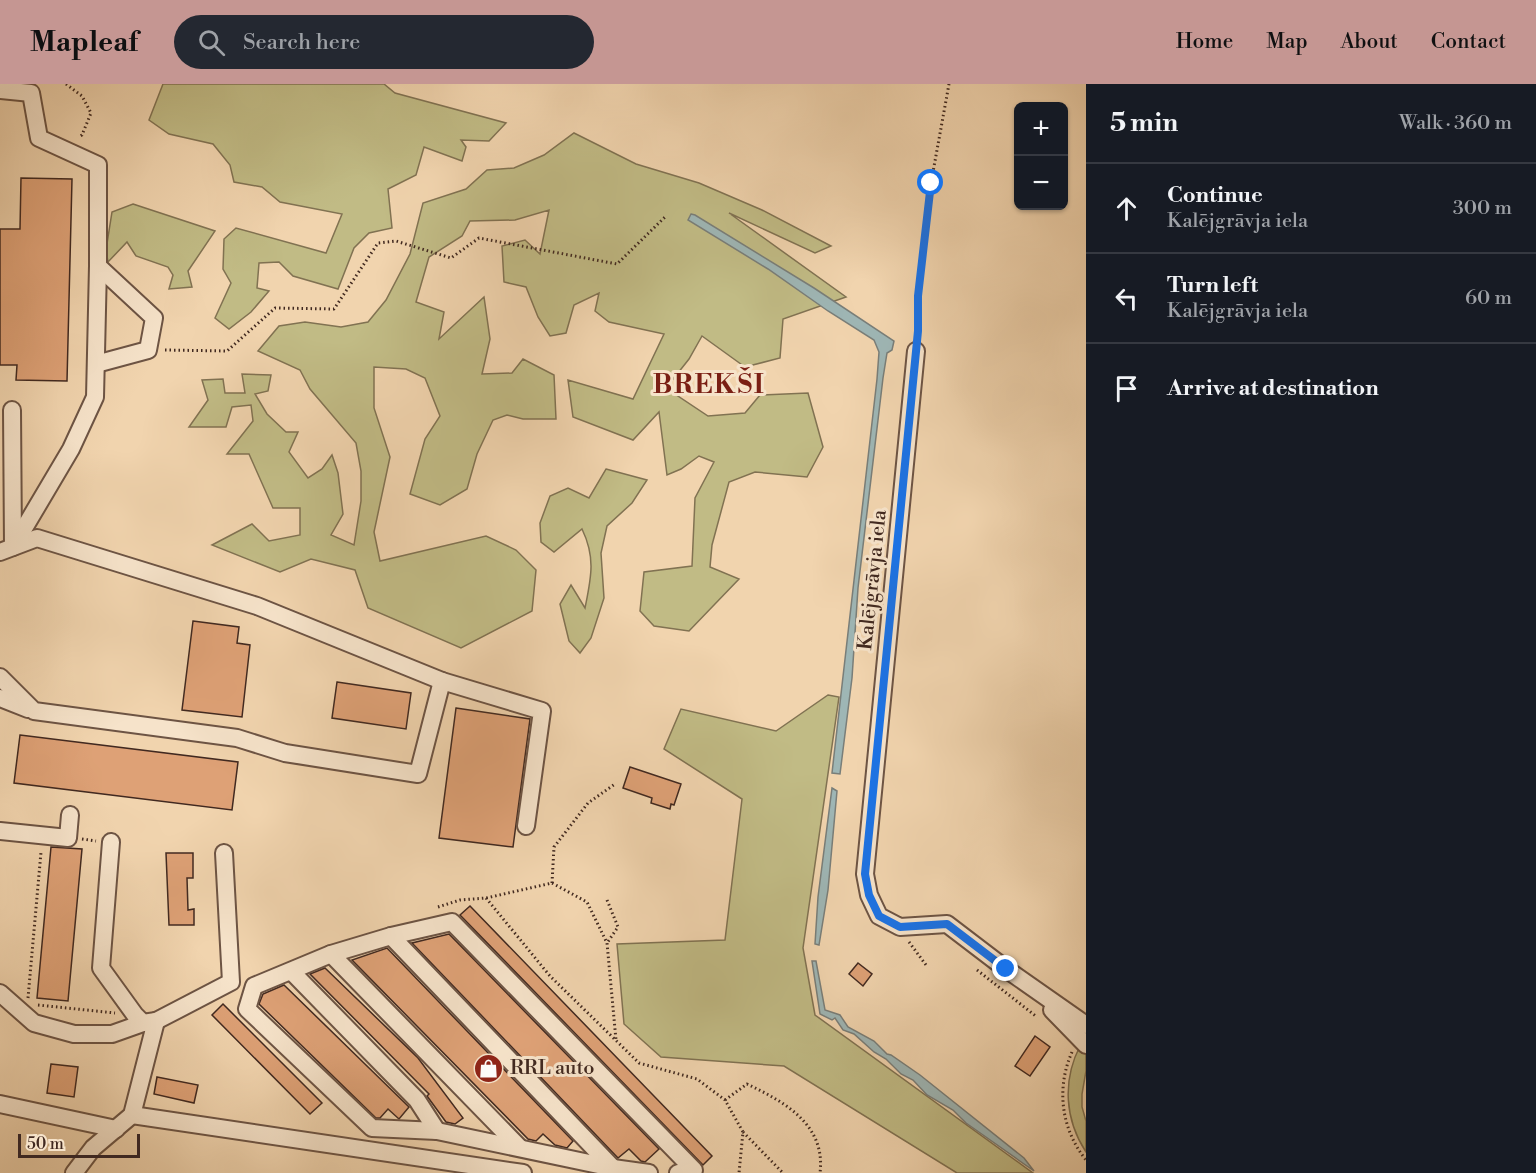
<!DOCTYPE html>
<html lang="en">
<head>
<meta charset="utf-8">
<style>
	:root { --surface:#171b24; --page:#242831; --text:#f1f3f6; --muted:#9ea1a6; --line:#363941; --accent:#c59692 }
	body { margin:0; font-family:"Libre Bodoni",serif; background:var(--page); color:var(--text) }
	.controls { position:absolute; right:18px; top:18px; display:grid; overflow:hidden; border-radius:9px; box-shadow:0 2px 4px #0004 }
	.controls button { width:54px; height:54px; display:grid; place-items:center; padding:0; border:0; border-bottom:2px solid var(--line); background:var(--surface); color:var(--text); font:30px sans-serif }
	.scale { position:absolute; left:18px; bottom:15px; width:122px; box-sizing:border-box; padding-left:6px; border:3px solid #412920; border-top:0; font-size:16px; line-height:21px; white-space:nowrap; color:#412920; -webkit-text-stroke:4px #f6e3ca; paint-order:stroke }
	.stop { position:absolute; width:18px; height:18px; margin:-14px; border:4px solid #1a73e8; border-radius:50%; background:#fff }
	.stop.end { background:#1a73e8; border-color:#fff; box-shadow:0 2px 6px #0008 }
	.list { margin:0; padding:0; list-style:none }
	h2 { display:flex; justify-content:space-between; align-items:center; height:78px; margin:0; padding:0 24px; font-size:26px }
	h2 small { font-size:20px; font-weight:400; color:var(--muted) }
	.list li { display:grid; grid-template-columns:39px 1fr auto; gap:18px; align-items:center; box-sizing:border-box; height:90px; padding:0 24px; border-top:2px solid var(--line) }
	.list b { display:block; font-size:22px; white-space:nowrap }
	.list p { margin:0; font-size:20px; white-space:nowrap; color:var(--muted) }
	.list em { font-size:20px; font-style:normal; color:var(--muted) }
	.icon { flex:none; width:33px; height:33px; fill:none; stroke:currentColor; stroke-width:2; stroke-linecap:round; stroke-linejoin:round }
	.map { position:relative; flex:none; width:1086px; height:1089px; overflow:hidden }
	header { display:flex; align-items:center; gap:36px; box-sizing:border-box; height:84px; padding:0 30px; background:var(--accent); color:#111 }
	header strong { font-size:28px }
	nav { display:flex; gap:33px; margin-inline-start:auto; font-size:21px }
	.search { width:420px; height:54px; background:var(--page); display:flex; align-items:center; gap:15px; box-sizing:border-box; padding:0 21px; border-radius:33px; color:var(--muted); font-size:22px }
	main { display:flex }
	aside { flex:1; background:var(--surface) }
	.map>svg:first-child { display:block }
	.green { fill:#c1bb85; stroke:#817252; stroke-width:1.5 }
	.water { fill:#9eb6b5; stroke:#797e79; stroke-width:1.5 }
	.building { fill:#dea176; stroke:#412920; stroke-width:1.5 }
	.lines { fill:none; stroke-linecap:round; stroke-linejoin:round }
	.minor-casing { stroke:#6d5444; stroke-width:20 }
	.path { stroke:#412920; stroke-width:3; stroke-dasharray:1.5 3; stroke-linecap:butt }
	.minor { stroke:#f6e3ca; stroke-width:16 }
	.route { stroke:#1a73e8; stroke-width:8 }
	.labels { text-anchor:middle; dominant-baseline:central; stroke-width:6; stroke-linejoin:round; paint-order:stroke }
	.street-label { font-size:20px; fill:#412920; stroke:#f6e3ca }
	.poi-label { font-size:20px; fill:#412920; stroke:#f6e3ca; text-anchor:start }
	.district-label { font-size:26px; font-weight:bold; letter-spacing:1.5px; fill:#7a1f14; stroke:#f6e3ca }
</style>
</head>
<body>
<header>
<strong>Mapleaf</strong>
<div class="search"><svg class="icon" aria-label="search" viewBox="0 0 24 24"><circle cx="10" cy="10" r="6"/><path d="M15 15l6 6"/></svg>Search here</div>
<nav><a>Home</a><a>Map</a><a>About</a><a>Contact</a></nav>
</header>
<main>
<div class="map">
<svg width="1086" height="1089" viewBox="0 0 1086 1089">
	<rect width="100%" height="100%" fill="#f1d4ae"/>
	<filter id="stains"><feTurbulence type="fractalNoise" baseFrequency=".00333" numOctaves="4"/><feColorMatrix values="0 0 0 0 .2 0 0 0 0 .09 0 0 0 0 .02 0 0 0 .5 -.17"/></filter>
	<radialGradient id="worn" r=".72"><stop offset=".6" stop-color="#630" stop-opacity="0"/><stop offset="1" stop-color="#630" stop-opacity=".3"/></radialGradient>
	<!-- green -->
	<g class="green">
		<polygon points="163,0 384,0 395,9 506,39 489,57 461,56 466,63 462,77 424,63 416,91 388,105 392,144 369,149 354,164 338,205 293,192 279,178 259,179 257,204 269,207 251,228 229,245 215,234 231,199 223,185 224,155 236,144 326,169 342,130 280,118 262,103 234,98 230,81 213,60 169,50 149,36"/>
		<polygon points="574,49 636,80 699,99 762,126 831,162 815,169 729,129 846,213 783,235 780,274 745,283 702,252 689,275 666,304 708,332 745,329 760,311 808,309 823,363 807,393 755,388 729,398 712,461 710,483 739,495 689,547 654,542 640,527 644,488 692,482 695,414 714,378 699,372 681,385 667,391 659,328 633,356 573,333 568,296 633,315 664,250 609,238 595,227 599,209 574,221 566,249 550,252 538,233 526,203 504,198 502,162 525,156 540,170 549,126 515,136 470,137 462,152 429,173 416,218 444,228 439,255 484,213 490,255 482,290 512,289 523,275 554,291 556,335 523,335 507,331 493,336 477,370 467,405 440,421 410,410 425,355 440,332 425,294 406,285 374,283 374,324 390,373 374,448 380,477 486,452 516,466 536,486 532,527 461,564 368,524 355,486 311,475 280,488 212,461 252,440 269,457 300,451 300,424 273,424 249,370 227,370 253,337 251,321 232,323 226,343 189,343 208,316 202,296 223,295 225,309 245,309 242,290 271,291 268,307 255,310 267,330 286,348 298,348 289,368 308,394 322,385 332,371 338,389 343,430 331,451 354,461 361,417 361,387 356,359 310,305 300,286 258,267 279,242 305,238 341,243 368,238 386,216 410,170 423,119 466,105 487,86 514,84 544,71"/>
		<polygon points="133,120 215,147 188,187 192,203 169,205 173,191 168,183 136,172 127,158 108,178 106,166 112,128"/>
		<path d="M 606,385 L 647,396 L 632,419 L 607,442 L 601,469 L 604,514 L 591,554 L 580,569 L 569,557 L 560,520 L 571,501 L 585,524 C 591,494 596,474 582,445 L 554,468 L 541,458 L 540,439 L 550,412 L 568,404 L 589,414 Z"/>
		<polygon points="828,611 839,613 803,864 815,931 1033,1089 957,1089 784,982 661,973 624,940 617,860 725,856 742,715 664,665 681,625 776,647"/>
		<path d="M 1080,962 L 1086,969 L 1086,987 L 1082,1010 L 1082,1023 L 1086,1037 L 1086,1068 C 1065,1036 1062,997 1080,962 Z"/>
	</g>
	<!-- water -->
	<g class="water">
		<polygon points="691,130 695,131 814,204 894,257 892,266 887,269 883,294 858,504 852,594 840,690 832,689 877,295 879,268 874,256 828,227 768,185 688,136"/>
		<polygon points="832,704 837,707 828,806 819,861 815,860 818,813"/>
		<polygon points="812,877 816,877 825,926 840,931 848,943 874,957 887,970 891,971 920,991 1024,1074 1034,1087 966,1039 953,1026 927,1011 913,996 901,990 886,975 874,968 854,950 843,946 835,934 832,936 820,930"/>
	</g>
	<!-- building -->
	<g class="building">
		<polygon points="21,94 72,95 67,297 16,296 17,281 0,281 0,145 20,145"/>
		<polygon points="193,537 239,543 237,559 250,561 242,633 182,626"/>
		<polygon points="337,598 411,609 406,645 332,634"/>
		<polygon points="456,624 530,635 513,763 439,754"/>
		<polygon points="20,651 238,678 232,726 14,699"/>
		<polygon points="630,683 681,700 674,721 671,720 670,725 651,719 652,714 623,704"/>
		<polygon points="51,763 82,765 68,917 37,914"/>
		<polygon points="166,769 193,769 193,794 187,794 188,826 194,825 194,841 169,841"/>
		<polygon points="470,822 712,1072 703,1081 460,831"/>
		<polygon points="449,850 659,1065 645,1078 641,1077 629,1065 618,1074 412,859"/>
		<polygon points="387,864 573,1057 567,1064 555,1061 543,1050 536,1057 528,1055 352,876"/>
		<polygon points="858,879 872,890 863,902 849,890"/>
		<polygon points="325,884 418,974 463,1034 455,1040 446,1038 427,1012 429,1010 310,890"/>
		<polygon points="284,901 409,1023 399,1035 388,1025 380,1034 376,1034 259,920 263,910"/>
		<polygon points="223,920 322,1019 310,1030 212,931"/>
		<polygon points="1035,952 1050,963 1030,992 1015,982"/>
		<polygon points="51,980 78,983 74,1013 47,1009"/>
		<polygon points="157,993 198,1001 194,1019 154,1010"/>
	</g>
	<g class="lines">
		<defs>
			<g id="minor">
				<polyline points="0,6 31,9 39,54 98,81 98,182 95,313 71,365 13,463"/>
				<polyline points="916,267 865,790 869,811 879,832 900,843 947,840 1006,885 1086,941"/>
				<polyline points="96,280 148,266 154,234 98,182"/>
				<polyline points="12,326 13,462"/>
				<polyline points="0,468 37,454 257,522 442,597"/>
				<polyline points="0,593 34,627 237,654 285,669 418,690 442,597 542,627 526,742"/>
				<polyline points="0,614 28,625"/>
				<polyline points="0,747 68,754 70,731"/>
				<polyline points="111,758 101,884 135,931 143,939 156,937 231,898 224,769"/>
				<polyline points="391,852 613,1084"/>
				<polyline points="331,870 520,1064"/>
				<polyline points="292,888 417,1016 437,1047"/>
				<polyline points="0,909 34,939 74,950 112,950 143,939"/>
				<polyline points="1052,926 1086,961"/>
				<polyline points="0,1020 116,1045"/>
				<polyline points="132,1031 523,1089"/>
				<polyline points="74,1089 93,1064 132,1031 156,937"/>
				<polyline points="649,1089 613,1084 437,1047 372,1044 247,925 254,902 331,870 391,852 452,838 694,1086 678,1089"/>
			</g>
		</defs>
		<!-- minor casing -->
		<use href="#minor" class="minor-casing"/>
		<!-- path -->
		<g class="path">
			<polyline points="66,0 82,12 91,29 82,51 78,53"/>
			<polyline points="918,251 918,212 931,99 949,0"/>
			<polyline points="165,266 227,267 275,224 334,225 378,159 396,157 451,174 479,154 617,180 665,133"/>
			<polyline points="82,755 96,757"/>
			<polyline points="552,799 554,763 588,719 615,700"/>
			<polyline points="486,814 550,892 639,979 697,995 725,1016 743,1048 739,1089"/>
			<polyline points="607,816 618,843 607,859"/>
			<polyline points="438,823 460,816 486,814 552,799 587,818 607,859 616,956"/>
			<polyline points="909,858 926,881"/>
			<polyline points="977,886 1037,933"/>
			<polyline points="28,914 41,768"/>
			<polyline points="38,921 115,929"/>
			<path d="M 1072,968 C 1056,1004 1061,1045 1086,1076"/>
			<path d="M 725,1016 L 747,1000 C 785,1018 826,1041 820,1089"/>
			<polyline points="743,1048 783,1089"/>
		</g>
		<!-- minor -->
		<use href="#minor" class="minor"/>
	</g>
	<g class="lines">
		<!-- route -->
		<polyline class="route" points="931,99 918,212 918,247 865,790 869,811 879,832 900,843 947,840 1006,885"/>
	</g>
	<!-- icons -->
	<defs>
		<symbol id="shop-disc" viewBox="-11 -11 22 22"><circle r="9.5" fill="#8f2418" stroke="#f6e3ca"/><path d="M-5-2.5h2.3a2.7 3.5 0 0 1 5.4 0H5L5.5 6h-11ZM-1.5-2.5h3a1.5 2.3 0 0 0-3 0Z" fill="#fff"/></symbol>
	</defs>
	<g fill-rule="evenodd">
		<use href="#shop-disc" x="472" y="968" width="33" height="33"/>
	</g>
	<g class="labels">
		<!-- street labels -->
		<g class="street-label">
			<text transform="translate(873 496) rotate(-84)">Kalējgrāvja iela</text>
		</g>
		<!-- poi labels -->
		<g class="poi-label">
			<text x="510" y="984">RRL auto</text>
		</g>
		<!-- district labels -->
		<g class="district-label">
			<text x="709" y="301">BREKŠI</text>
		</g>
	</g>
	<rect width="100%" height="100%" filter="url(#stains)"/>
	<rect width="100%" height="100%" fill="url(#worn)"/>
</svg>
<div class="controls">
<button>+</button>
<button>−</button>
</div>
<div class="scale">50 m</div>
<div class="stop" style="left:931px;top:99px"></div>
<div class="stop end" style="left:1006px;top:885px"></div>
</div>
<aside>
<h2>5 min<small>Walk · 360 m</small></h2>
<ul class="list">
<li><svg class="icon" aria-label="ahead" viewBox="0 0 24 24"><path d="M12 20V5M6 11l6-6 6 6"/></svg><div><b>Continue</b><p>Kalējgrāvja iela</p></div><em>300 m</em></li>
<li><svg class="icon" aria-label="left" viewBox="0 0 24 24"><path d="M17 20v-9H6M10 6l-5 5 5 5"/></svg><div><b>Turn left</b><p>Kalējgrāvja iela</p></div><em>60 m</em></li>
<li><svg class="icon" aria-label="arrive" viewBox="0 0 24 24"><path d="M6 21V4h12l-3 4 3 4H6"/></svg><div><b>Arrive at destination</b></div></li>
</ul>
</aside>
</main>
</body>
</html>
